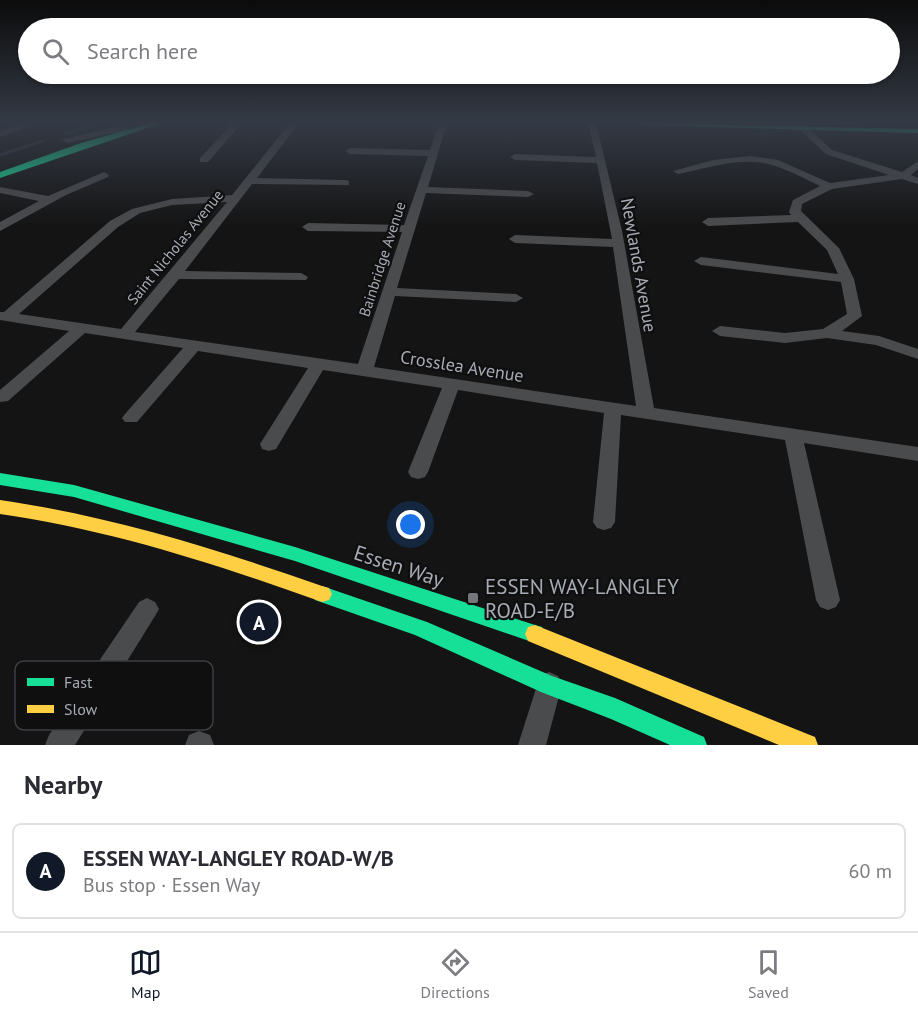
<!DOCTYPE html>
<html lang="en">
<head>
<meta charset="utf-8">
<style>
	:root { --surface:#fff; --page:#f7f7f7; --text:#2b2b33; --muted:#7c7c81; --line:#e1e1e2; --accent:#111827 }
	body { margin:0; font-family:"PT Sans",sans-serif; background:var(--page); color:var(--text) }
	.you { position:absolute; left:411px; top:525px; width:21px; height:21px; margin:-15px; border:4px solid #fff; border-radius:50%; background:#1a73e8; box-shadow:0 0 0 9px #1a73e833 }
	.badge { display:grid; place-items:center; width:39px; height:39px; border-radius:50%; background:var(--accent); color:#fff; font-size:20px; font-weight:700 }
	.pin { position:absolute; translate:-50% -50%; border:3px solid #fff; box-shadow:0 2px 6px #0006 }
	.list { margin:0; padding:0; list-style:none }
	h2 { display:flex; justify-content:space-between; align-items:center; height:78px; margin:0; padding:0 24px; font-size:26px }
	h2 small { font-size:20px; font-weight:400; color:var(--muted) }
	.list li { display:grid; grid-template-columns:39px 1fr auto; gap:18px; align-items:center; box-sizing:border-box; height:96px; margin:0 12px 12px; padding:0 12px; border:2px solid var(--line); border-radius:9px }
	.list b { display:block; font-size:22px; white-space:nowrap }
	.list p { margin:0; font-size:20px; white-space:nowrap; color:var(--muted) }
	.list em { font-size:20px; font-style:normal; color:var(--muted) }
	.icon { flex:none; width:33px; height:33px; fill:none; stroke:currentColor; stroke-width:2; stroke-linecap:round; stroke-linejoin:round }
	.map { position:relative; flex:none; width:918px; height:745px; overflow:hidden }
	.search { position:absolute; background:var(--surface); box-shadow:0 2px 4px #0004; left:18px; right:18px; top:18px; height:66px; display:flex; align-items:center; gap:15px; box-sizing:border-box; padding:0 21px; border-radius:33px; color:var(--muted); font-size:22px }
	.sheet { height:186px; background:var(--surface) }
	nav { display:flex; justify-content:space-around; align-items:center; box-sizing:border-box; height:84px; border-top:2px solid var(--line); background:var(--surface); font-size:16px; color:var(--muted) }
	nav a { display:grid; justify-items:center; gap:3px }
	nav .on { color:var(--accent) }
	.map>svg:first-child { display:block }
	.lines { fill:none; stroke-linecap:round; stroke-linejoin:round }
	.stream { stroke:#2d353a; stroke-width:3 }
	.street { fill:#4a4b4d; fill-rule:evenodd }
	.fast { fill:#16e098; fill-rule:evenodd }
	.slow { fill:#ffcf43; fill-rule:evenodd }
	.poi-dot { fill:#74767b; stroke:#0f0f10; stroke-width:2 }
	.labels { text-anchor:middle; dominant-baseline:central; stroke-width:4.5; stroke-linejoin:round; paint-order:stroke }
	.far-street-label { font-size:15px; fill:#a7abb3; stroke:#0f0f10 }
	.street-label { font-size:18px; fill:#a7abb3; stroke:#0f0f10 }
	.near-street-label { font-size:21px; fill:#a7abb3; stroke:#0f0f10 }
	.near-poi-label { font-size:21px; fill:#a7abb3; stroke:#0f0f10; text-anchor:start }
	.key { fill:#0f0f10; stroke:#3d3e41; stroke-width:1.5 }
	.key-label { font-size:16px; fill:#a7abb3 }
</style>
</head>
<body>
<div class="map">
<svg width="918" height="745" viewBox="0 0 918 745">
	<rect width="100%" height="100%" fill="#141414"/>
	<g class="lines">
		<!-- stream -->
		<g class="stream">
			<polyline points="64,134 103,123"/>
			<polyline points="0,155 42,141"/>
		</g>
		<!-- street -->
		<g class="street">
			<polygon points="26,123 39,123 0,137 0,131"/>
			<polygon points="233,123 242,123 208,162 200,162 200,158"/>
			<path d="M 290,123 L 299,123 L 257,178 L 345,180 L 349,181 L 349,185 L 252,184 L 185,271 L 301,273 L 308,277 L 306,280 L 179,279 L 135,332 L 358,364 L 402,232 L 308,231 L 302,227 L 308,223 L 404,225 L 428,156 L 350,154 L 345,151 L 350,148 L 430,150 L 439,123 L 447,123 L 428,187 L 528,191 L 534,194 L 528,197 L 426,193 L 397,288 L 516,294 L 523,298 L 516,302 L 395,296 L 374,367 L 636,406 L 613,247 L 515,243 L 509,239 L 515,235 L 612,239 L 597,163 L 515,160 L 510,157 L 515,154 L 596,157 L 588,123 L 596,123 L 622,231 L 654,408 L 918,447 L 918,461 L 804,443 L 840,600 L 836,607 L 828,610 L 820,607 L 816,600 L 785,440 L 621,415 L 615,522 L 611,528 L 604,530 L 597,528 L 593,522 L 604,413 L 458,390 L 428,472 L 425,477 L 418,479 L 411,477 L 408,472 L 442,388 L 323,370 L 276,449 L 269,451 L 262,449 L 260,444 L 308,368 L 198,351 L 137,422 L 125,422 L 122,418 L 125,414 L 183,348 L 85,333 L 8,401 L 0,402 L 0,390 L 69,331 L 0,320 L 0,312 L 4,312 L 110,221 L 132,209 L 172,199 L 232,195 ZM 227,202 L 121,329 L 19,314 L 118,227 L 140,213 L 172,205 Z"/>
			<polygon points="123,125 127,128 126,130 67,143 62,140"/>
			<path d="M 799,125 L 805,125 L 832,150 L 902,172 L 918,161 L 918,169 L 911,175 L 918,178 L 918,184 L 902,179 L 832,189 L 802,204 L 801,211 L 839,248 L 854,279 L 862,316 L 842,331 L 879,336 L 918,349 L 918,359 L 876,345 L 827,338 L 785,343 L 720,336 L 712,331 L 720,326 L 785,333 L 823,329 L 847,314 L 841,282 L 701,265 L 694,261 L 701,257 L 838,274 L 827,250 L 798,222 L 708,226 L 702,222 L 708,218 L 791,215 L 789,212 L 793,200 L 820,186 C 805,179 789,170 772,165 C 742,156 708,168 678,174 L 673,171 L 713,160 L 750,156 L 778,160 L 830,183 L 889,175 L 826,154 L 799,129 Z"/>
			<polygon points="104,172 109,175 108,177 66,195 0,231 0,222 39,201 0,193 0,187 48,196"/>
			<polygon points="147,598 155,602 159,609 155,616 75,745 45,745 49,735 139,602"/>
			<polygon points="549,672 558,676 562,685 546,745 518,745 540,676"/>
			<polygon points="199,731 210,735 214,745 185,745 189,735"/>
		</g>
		<!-- fast -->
		<g class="fast">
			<polygon points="151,123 162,123 0,178 0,172 81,143"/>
			<polygon points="639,123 918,129 918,133 643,125"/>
			<polygon points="0,473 74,485 295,547 535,625 542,627 545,634 542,641 535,643 295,561 74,497 0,485"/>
			<polygon points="322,586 427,622 552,676 615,698 704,737 707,745 670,745 611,719 541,692 415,635 315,600 312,594 315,588"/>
		</g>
		<!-- slow -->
		<g class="slow">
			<path d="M 0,500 C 111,516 216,549 322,586 L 329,588 L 332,594 L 329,600 L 322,602 C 216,564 111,530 0,514 Z"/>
			<polygon points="535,625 815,737 818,745 779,745 528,641 525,634 528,627"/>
		</g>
	</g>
	<!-- sky -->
	<linearGradient id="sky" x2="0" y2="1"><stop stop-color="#0b0b0b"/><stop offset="0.54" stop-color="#343a45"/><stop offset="1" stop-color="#343a45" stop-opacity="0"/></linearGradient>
	<rect width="918" height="227" fill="url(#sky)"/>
	<!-- markers -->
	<rect class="poi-dot" x="467" y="592" width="12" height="12" rx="3"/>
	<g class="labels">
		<!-- far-street labels -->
		<g class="far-street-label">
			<text transform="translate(175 247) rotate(-51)">Saint Nicholas Avenue</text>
			<text transform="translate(382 259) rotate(-72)">Bainbridge Avenue</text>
		</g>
		<!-- street labels -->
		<g class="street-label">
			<text transform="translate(639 265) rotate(80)">Newlands Avenue</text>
			<text transform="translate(462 366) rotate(9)">Crosslea Avenue</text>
		</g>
		<!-- near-street labels -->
		<g class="near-street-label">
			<text transform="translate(399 566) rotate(18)">Essen Way</text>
		</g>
		<!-- near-poi labels -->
		<g class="near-poi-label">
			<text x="485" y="586">ESSEN WAY-LANGLEY<tspan x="485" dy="24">ROAD-E/B</tspan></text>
		</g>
	</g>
	<!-- legend -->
	<rect x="15" y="661" width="198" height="69" rx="9" class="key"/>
	<rect x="27" y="678" width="27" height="8" fill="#16e098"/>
	<rect x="27" y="705" width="27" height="8" fill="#ffcf43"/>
	<g class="key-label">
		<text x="64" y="688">Fast</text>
		<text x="64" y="715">Slow</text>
	</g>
</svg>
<div class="you"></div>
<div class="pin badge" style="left:259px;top:622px">A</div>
<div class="search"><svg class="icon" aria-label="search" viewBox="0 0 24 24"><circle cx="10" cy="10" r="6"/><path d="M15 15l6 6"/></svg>Search here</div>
</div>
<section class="sheet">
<h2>Nearby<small></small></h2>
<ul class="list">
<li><span class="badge">A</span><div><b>ESSEN WAY-LANGLEY ROAD-W/B</b><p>Bus stop · Essen Way</p></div><em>60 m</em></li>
</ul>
</section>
<nav>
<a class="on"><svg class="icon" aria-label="map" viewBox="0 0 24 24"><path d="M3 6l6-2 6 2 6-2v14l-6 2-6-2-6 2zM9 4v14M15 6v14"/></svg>Map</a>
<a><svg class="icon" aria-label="directions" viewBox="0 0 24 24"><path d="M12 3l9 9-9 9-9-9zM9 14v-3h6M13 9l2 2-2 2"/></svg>Directions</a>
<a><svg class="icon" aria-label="saved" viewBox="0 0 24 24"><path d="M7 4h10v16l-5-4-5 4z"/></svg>Saved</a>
</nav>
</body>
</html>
